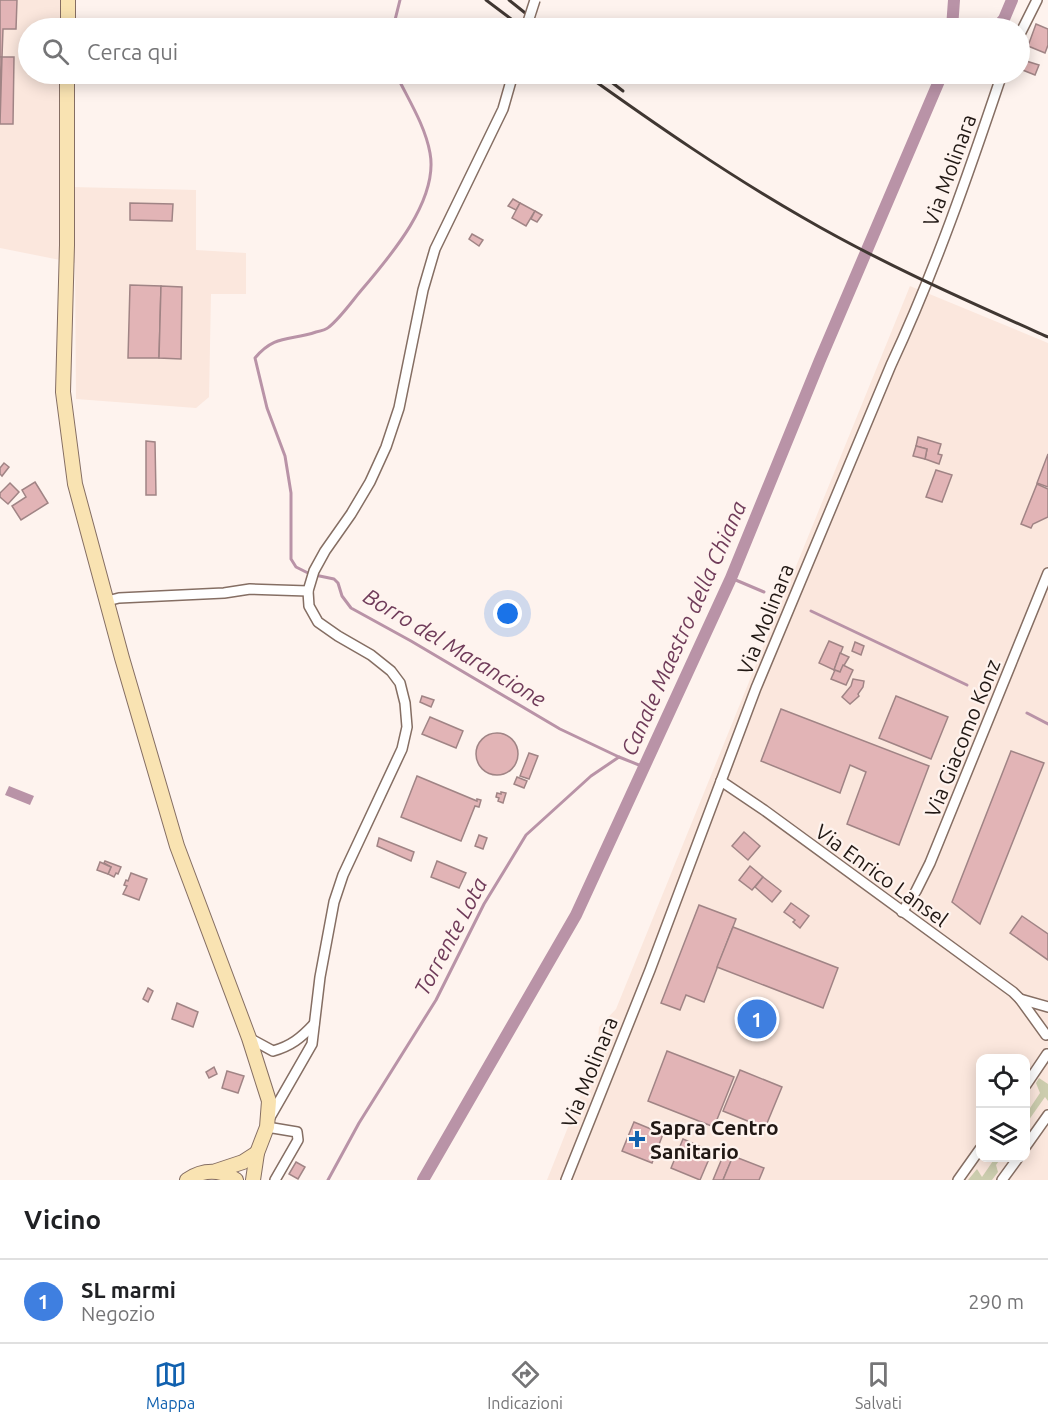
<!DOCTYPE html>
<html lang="it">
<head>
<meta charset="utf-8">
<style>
	:root { --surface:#fff; --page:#f6f6f6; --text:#202124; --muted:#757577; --line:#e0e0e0; --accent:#1161af }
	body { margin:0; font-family:Ubuntu,sans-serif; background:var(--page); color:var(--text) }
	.controls { position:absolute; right:18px; bottom:18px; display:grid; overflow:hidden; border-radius:12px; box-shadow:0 3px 15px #0003 }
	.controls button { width:54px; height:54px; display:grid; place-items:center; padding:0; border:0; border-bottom:2px solid var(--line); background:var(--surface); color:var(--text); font:30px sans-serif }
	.you { position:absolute; left:508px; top:614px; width:21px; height:21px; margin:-15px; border:4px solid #fff; border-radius:50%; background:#1a73e8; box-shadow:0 0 0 9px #1a73e833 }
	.badge { display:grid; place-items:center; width:39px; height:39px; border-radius:50%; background:var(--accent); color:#fff; font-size:20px; font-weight:700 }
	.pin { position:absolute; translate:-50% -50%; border:3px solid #fff; box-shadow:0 2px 6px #0006 }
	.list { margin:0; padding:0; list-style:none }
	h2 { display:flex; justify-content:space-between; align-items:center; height:78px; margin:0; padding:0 24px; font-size:26px }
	h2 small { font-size:20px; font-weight:400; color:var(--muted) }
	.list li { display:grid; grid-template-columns:39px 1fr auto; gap:18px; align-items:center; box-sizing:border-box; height:84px; padding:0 24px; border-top:2px solid var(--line) }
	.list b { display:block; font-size:22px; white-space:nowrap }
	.list p { margin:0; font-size:20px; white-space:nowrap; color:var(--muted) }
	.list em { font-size:20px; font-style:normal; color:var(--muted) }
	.icon { flex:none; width:33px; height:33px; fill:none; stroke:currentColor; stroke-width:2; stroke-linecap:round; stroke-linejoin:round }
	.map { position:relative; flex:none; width:1048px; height:1180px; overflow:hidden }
	.search { position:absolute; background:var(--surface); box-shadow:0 3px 15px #0003; left:18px; right:18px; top:18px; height:66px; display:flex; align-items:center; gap:15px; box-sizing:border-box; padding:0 21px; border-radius:33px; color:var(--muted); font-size:22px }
	.sheet { height:162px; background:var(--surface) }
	nav { display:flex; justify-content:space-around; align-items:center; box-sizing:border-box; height:84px; border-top:2px solid var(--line); background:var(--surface); font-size:16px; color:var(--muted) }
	nav a { display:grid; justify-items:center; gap:3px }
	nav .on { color:var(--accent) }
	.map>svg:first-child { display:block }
	.built { fill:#fbe7dd; fill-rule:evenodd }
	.green { fill:#cccdae }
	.water { fill:#b993a7 }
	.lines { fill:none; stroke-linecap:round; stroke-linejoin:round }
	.stream { stroke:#b993a7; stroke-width:3 }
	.canal { stroke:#b993a7; stroke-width:12 }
	.building { fill:#e2b4b6; stroke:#a08485; stroke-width:1.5 }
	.street-casing { stroke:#856e63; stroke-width:12 }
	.secondary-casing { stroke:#856e63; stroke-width:16 }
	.street { stroke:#fff; stroke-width:9 }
	.secondary { stroke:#f9e3b2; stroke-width:14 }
	.rail { stroke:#403732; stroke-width:3 }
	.street-bridge-casing { stroke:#856e63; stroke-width:12; stroke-linecap:butt }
	.street-bridge { stroke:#fff; stroke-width:9 }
	.poi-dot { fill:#1161af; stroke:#fef3ee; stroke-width:2 }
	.labels { text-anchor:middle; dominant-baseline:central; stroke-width:4.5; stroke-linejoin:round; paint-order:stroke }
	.street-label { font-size:21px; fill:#211814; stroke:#fef3ee }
	.poi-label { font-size:21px; font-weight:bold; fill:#211814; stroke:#fef3ee; text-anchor:start }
	.water-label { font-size:22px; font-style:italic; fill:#703c5a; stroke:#fef3ee }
</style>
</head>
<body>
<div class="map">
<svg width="1048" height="1180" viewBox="0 0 1048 1180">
	<rect width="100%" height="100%" fill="#fef3ee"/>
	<!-- built -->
	<g class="built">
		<polygon points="0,0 61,0 62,28 28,28 28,74 62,74 72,187 196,190 196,250 246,253 246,294 211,294 209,397 196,408 76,399 75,263 0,248"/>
		<path d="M 910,286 L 1048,343 L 1048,1180 L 547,1180 L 597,1054 L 599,1027 L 616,1009 ZM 980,1058 L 1026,1058 L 1026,1158 L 980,1158 Z"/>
	</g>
	<!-- green -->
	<g class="green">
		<polygon points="1039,1078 1048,1084 1048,1101 1045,1097 1026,1124 1026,1114 1040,1093 1036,1083"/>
		<polygon points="995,1158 1001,1158 996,1165 998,1172 992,1180 968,1180 977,1169 982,1177"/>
	</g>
	<!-- water -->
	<polygon class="water" points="9,786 34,796 30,805 5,795"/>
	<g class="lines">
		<!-- stream -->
		<g class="stream">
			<polyline points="393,28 400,0"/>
			<path d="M 396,74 C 408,99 425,125 430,153 C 439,201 388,259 359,293 C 350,304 340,318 329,327 C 326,330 321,331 316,332 C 290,341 275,334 255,358 L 267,408 L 285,456 L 291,493 L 291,559 L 296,567 L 310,574 L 334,579 L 338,583 L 342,596 L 351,608 L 411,641 L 560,729 L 619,757"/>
			<polyline points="731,578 764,592"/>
			<polyline points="811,611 967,685"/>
			<polyline points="1027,713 1048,724"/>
			<polyline points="328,1180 359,1123 436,1000 484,904 526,835 591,776 619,757 644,767"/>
		</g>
		<!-- canal -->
		<g class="canal">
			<polyline points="952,28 954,0"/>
			<polyline points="996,28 1004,19 1012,0"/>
			<polyline points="423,1180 576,915 731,578 820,360 942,74"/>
		</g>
	</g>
	<!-- building -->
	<g class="building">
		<polygon points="0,0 17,0 16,29 3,29 2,57 0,57"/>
		<polygon points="1036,24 1048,29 1048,45 1045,53 1028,46"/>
		<polygon points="0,57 2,57 0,112"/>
		<polygon points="2,57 14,57 13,124 0,124"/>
		<polygon points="1023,60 1039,65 1035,75 1020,69"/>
		<polygon points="513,199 520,203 516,210 508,206"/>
		<polygon points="130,203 173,204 172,221 130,220"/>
		<polygon points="520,203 535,211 526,226 512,218"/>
		<polygon points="535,211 542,215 537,222 531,219"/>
		<polygon points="472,234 483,240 479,246 469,239"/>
		<polygon points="130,285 161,286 159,358 128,358"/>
		<polygon points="161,286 182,287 181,359 159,358"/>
		<polygon points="918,437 941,444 938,454 942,455 939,464 925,459 927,449 916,446"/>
		<polygon points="146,441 155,442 156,495 146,495"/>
		<polygon points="916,446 927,449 925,459 913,456"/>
		<polygon points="1048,454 1048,487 1037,483"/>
		<polygon points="4,463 9,467 2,476 0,474 0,468"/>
		<polygon points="936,470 952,475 942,502 926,497"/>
		<polygon points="35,482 48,503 21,520 12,506 26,497 22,490"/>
		<polygon points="10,483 19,492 8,504 0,497 0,493"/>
		<polygon points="1037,484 1048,489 1048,517 1033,524 1031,528 1021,524"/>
		<polygon points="829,641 843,647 834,670 819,663"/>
		<polygon points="855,642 864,646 861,655 852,651"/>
		<polygon points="840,653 849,657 840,672 834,670"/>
		<polygon points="843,665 853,670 846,685 831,679 835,670 840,672"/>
		<polygon points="853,679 864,681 863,687 858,694 859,696 850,704 842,697 851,686"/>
		<polygon points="422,696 434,700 431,707 420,702"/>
		<polygon points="896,696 948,717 931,759 879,738"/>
		<polygon points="781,709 929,766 899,845 847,824 866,772 850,765 840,793 761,761"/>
		<polygon points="430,717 463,731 456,748 422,734"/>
		<circle cx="497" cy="754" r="21"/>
		<polygon points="1011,751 1044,763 980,924 952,902"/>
		<polygon points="529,753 538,756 529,779 520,776"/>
		<polygon points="417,776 477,801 477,799 481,800 479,807 475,806 461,841 401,817"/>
		<polygon points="517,777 527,781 524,788 514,784"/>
		<polygon points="501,792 506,793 503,803 498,801 499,798 496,797 497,793 501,794"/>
		<polygon points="744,832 760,846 748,860 732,846"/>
		<polygon points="479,835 487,838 483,849 475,846"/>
		<polygon points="379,838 414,852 411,861 377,846"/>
		<polygon points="105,861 121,867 118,874 116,873 114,877 108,874 111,867 104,863"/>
		<polygon points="437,861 466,873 459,888 431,877"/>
		<polygon points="100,862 111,867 108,874 97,870"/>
		<polygon points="750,866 763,877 752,890 739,880"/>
		<polygon points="131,873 147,879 139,900 123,894 127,886 124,885 126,880 128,881"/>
		<polygon points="763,877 781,891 772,902 755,887"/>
		<polygon points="791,903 809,916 800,928 793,922 795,920 784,912"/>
		<polygon points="699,905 736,919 704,1002 686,995 680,1010 661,1003"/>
		<polygon points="1022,916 1048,934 1048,960 1010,933"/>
		<polygon points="733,927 838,968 823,1008 717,967"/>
		<polygon points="148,988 153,991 148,1002 143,999"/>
		<polygon points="177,1003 198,1012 193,1027 172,1019"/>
		<polygon points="667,1051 734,1077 714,1127 648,1101"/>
		<polygon points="214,1067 217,1074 209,1078 206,1072"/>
		<polygon points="740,1070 782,1087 765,1128 723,1111"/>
		<polygon points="227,1071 244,1076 238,1093 222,1088"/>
		<polygon points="634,1122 663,1134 652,1163 622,1151"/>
		<polygon points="683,1139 712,1152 700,1180 671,1168"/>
		<polygon points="723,1156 732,1159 723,1180 713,1180"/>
		<polygon points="733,1156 764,1168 759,1180 723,1180"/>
		<polygon points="296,1162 305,1167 298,1179 289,1174"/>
	</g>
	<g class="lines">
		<defs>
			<g id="street">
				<polyline points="1020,34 1037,0"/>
				<polyline points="107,601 119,598 224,593 250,589 308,591"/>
				<polyline points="721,781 764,810 1013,992 1020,999 1046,1035"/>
				<polyline points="902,912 916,891 930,863 1048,573"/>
				<polyline points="1020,999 1048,1007"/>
				<path d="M 249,1038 L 273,1051 C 291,1046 301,1038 314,1024"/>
				<polyline points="1026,1085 1047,1054"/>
				<polyline points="269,1119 312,1044 320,977 334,902 343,875 402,749 407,727 405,703 400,683 391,671 371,655 338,636 318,622 309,606 308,591 314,571 325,551 351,514 370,482 386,447 399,408 423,290 435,249 503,109 513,74"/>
				<polyline points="267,1127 297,1132 298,1140 275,1180"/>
				<polyline points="1026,1146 1048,1115"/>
				<path d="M 566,1180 L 650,970 L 756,688 L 891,365 C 935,271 969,172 1002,74"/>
				<polyline points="958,1180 980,1149"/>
				<polyline points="1002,1180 1018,1158"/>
			</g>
			<g id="secondary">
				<polyline points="68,28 68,0"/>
				<polyline points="67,74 67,245 63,392 75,484 122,658 177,846 249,1038 269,1101 267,1127 257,1153 253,1180"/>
				<polyline points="216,1171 243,1162 257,1153"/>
				<path d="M 187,1180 C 203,1169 221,1169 236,1180"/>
			</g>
		</defs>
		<!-- street casing -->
		<use href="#street" class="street-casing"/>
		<!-- secondary casing -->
		<use href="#secondary" class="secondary-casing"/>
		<!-- street -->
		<use href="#street" class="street"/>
		<!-- secondary -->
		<use href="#secondary" class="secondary"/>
		<!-- rail -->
		<g class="rail">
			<polyline points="486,0 523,28"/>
			<polyline points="509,0 544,28"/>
			<path d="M 585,74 C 655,124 727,174 802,217 C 881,263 965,300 1048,337"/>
			<polyline points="601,74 623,91"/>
		</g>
		<defs>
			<polyline id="street-bridge" points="526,28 535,0"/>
		</defs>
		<!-- street-bridge casing -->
		<use href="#street-bridge" class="street-bridge-casing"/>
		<!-- street-bridge -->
		<use href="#street-bridge" class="street-bridge"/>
	</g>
	<!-- markers -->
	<path class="poi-dot" d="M634 1130h6v6h6v6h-6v6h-6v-6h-6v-6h6z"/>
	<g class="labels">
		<!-- street labels -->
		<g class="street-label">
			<text transform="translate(949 170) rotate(-70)">Via Molinara</text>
			<text transform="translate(765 619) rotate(-68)">Via Molinara</text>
			<text transform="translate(962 738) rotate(-68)">Via Giacomo Konz</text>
			<text transform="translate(882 875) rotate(36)">Via Enrico Lansel</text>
			<text transform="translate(589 1072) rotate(-68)">Via Molinara</text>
		</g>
		<!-- poi labels -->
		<g class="poi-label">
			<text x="650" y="1127">Sapra Centro<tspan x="650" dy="24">Sanitario</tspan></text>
		</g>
		<!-- water labels -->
		<g class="water-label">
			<text transform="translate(683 628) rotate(-66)">Canale Maestro della Chiana</text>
			<text transform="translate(455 647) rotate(31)">Borro del Marancione</text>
			<text transform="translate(450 936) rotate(-62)">Torrente Lota</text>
		</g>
	</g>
</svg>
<div class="controls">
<button><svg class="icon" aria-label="locate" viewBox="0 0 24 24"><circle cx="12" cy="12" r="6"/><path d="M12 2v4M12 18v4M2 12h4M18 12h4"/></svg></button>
<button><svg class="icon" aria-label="layers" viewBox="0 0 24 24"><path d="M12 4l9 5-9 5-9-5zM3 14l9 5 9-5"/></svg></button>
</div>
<div class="you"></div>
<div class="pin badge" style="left:757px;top:1019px;background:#3f7fe0">1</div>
<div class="search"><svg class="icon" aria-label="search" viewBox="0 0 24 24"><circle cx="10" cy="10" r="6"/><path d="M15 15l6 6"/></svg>Cerca qui</div>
</div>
<section class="sheet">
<h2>Vicino<small></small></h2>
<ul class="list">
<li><span class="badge" style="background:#3f7fe0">1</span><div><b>SL marmi</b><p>Negozio</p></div><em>290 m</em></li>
</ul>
</section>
<nav>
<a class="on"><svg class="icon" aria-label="map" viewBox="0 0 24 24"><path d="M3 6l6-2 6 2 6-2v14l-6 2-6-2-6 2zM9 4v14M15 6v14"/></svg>Mappa</a>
<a><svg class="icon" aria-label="directions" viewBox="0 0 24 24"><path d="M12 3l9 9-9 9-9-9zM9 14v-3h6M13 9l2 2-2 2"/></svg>Indicazioni</a>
<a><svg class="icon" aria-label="saved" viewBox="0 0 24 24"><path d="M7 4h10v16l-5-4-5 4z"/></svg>Salvati</a>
</nav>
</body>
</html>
